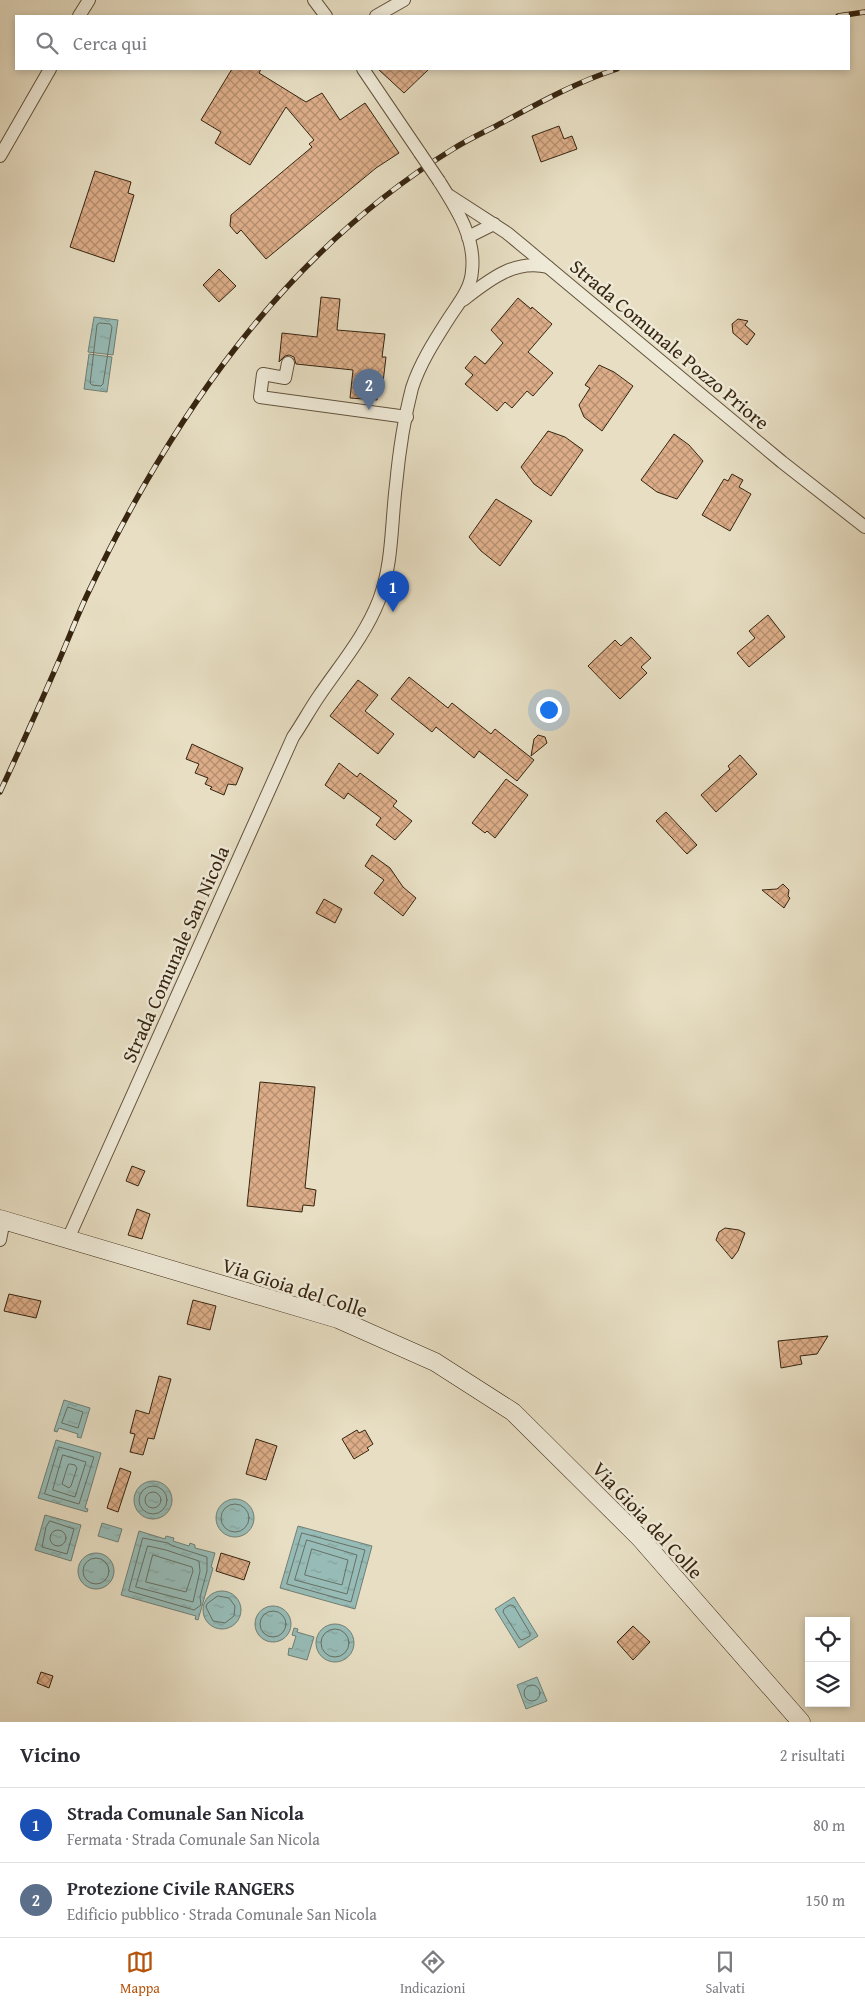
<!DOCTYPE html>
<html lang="it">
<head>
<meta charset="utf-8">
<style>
	:root { --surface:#fff; --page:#f2f2f3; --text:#2b2b33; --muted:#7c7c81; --line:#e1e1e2; --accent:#b45309 }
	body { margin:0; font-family:"Gentium Book Plus",serif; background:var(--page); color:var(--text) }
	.controls { position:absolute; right:15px; bottom:15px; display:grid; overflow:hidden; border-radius:0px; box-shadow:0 2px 8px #0003 }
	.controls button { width:45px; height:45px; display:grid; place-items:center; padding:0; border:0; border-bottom:1px solid var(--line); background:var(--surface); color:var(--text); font:25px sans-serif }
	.you { position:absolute; left:548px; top:709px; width:18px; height:18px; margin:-12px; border:4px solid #fff; border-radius:50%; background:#1a73e8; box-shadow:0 0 0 8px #1a73e833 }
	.badge { display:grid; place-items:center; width:32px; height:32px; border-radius:50%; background:var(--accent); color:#fff; font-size:16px; font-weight:700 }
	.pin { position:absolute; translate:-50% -41px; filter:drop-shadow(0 1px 2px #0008) }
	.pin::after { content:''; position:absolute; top:26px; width:18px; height:15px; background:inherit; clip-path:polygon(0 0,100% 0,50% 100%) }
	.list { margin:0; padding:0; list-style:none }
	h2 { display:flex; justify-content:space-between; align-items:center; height:65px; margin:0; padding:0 20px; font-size:21px }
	h2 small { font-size:16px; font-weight:400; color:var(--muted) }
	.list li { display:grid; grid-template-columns:32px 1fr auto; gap:15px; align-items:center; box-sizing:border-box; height:75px; padding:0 20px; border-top:1px solid var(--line) }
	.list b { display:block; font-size:19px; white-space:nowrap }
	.list p { margin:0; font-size:16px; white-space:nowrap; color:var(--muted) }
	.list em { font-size:16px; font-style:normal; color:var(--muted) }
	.icon { flex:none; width:28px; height:28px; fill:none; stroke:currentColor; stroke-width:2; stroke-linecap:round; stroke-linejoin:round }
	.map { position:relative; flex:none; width:865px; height:1722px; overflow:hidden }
	.search { position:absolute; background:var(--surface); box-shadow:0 2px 8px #0003; left:15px; right:15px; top:15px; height:55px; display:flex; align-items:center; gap:12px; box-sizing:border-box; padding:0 18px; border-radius:0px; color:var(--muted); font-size:19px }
	.sheet { height:215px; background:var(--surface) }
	nav { display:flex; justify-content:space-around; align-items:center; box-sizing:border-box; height:70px; border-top:1px solid var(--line); background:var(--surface); font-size:14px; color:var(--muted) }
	nav a { display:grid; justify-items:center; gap:2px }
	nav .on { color:var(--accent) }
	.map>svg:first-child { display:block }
	.water { fill:url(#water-ripples); stroke:#718074 }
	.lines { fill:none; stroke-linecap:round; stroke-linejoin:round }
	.shore { stroke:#677064; stroke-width:1 }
	.building { fill:url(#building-cross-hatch); stroke:#372510 }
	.minor-casing { stroke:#63533d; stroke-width:14 }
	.secondary-casing { stroke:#372510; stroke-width:19 }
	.minor { stroke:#efead8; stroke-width:12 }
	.secondary { stroke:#efead8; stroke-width:18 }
	.rail-casing { stroke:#372510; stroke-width:5.5 }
	.rail { stroke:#efead8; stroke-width:4; stroke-dasharray:11; stroke-linecap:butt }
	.minor-bridge-casing { stroke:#63533d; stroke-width:14; stroke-linecap:butt }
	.minor-bridge { stroke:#efead8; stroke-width:12 }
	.labels { text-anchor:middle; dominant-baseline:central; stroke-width:5; stroke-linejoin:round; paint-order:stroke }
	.street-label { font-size:20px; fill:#372510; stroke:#efead8 }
</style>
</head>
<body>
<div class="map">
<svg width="865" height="1722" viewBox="0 0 865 1722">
	<defs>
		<pattern id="water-ripples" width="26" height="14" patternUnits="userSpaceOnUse" patternTransform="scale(1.25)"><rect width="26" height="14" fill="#97bcb7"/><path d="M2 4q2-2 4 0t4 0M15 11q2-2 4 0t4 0" fill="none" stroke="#83a19c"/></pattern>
		<pattern id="building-cross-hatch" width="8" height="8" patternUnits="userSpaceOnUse" patternTransform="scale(1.25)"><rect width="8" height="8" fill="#dcad88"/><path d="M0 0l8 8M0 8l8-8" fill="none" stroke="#b38d6e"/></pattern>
	</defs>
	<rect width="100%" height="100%" fill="#e7dec3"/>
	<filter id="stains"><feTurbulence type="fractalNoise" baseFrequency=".004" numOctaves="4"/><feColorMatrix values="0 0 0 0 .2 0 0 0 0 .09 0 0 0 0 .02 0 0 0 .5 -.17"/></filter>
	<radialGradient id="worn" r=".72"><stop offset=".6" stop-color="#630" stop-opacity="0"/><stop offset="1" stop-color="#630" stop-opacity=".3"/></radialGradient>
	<!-- water -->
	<g class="water">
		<polygon points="94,317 118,320 113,355 88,352"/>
		<polygon points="89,354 112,357 107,392 84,389"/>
		<polygon points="64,1400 90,1408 81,1438 77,1437 78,1434 59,1428 57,1432 54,1431"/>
		<polygon points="56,1440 101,1453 85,1508 88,1509 87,1512 38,1498"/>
		<circle cx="153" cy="1500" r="19"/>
		<circle cx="235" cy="1518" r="19"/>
		<polygon points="45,1515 81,1525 71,1561 35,1550"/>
		<polygon points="102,1523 122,1529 118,1542 98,1536"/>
		<polygon points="298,1526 372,1546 355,1609 280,1588"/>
		<polygon points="139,1531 165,1539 166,1536 174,1538 173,1541 189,1546 190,1543 195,1545 195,1548 215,1553 211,1567 213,1568 198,1620 195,1619 196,1616 121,1595"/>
		<circle cx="96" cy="1571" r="18"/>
		<circle cx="222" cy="1610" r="19"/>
		<polygon points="514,1597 538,1636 519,1648 495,1609"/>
		<circle cx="273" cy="1624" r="18"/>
		<circle cx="335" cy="1643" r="19"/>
		<polygon points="294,1628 298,1629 297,1632 314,1637 307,1660 288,1655 289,1648 292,1649 296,1636 292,1635"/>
		<polygon points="537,1677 547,1701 526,1709 517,1685"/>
	</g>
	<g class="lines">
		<!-- shore -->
		<g class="shore">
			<polygon points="100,323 110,324 112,327 103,384 101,386 92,385 90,383 97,325"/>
			<polygon points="68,1407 83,1412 78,1428 62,1423"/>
			<polygon points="59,1447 94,1457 79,1504 45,1494"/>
			<polygon points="63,1455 86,1462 75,1497 53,1490"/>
			<polygon points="70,1464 75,1465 77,1468 71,1486 69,1488 62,1484 68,1465"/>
			<circle cx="153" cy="1500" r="14"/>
			<circle cx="153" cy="1500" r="8"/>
			<circle cx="235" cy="1518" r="14"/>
			<polygon points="50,1521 74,1529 67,1554 42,1547 46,1527"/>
			<circle cx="58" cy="1538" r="8"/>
			<polygon points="302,1533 365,1550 351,1602 287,1584"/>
			<polygon points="143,1538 168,1543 173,1546 207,1557 207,1571 200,1597 201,1605 194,1610 129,1591"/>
			<polygon points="307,1540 357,1555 347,1594 295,1580"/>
			<polygon points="148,1546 166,1550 199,1561 200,1571 193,1602 136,1587"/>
			<polygon points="312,1549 348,1560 342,1585 305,1575"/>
			<polygon points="153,1555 192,1567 193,1571 186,1592 146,1582"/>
			<circle cx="96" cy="1571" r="13"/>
			<polygon points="218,1596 229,1598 235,1606 234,1616 225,1623 213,1621 206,1607 207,1604"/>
			<polygon points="511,1605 514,1606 530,1633 530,1636 522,1640 520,1639 503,1612 504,1609"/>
			<circle cx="273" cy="1624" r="13"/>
			<circle cx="335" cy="1643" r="14"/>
			<circle cx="532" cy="1693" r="8"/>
		</g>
	</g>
	<!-- building -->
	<g class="building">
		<polygon points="232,69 261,69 259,73 306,102 322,93 340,120 365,103 399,153 376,168 266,259 241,230 237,234 230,226 231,215 312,147 309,144 314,140 286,107 250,165 215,143 221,132 201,120"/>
		<polygon points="378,69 429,69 404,93"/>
		<polygon points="559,126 564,139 572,136 577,149 541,162 532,136"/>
		<polygon points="95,171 131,182 128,193 134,195 114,262 70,247"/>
		<polygon points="219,269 236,286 219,302 203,285"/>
		<polygon points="321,297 340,299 337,330 385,334 382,357 386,357 382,391 378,391 377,400 350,398 353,370 296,364 294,357 289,355 285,356 279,362 282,333 317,337"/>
		<polygon points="518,298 531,309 532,307 552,324 528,352 553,373 533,396 527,391 512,408 505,402 497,411 465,384 473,375 465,368 475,356 485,364 503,343 491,330"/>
		<polygon points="738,319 748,321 745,325 755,334 747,345 733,333 732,324"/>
		<polygon points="599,365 614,372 633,386 602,431 584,417 579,405 590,388 585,385"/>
		<polygon points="548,431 565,437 583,450 551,496 534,484 521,467"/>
		<polygon points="674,434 689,445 703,461 677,499 657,492 641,480"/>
		<polygon points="732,474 743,480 739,487 751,494 730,531 702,515 724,479 728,481"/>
		<polygon points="496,499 532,521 500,566 481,551 469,537"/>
		<polygon points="768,615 785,637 749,667 737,653 755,638 749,631"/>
		<polygon points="631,637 651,658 641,667 647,673 620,699 588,666 615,640 621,646"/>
		<polygon points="409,677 448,708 452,703 491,734 495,729 534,760 517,781 479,751 474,758 436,727 432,732 391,699"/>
		<polygon points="358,680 378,695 365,711 394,734 378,754 330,716"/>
		<polygon points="538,735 545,737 547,743 531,756 534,739"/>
		<polygon points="192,744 243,768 236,785 228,784 224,795 210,789 212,787 205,784 208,778 195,773 199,764 186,759"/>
		<polygon points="740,755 757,774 716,812 701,795 730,769 728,766"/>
		<polygon points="339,763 357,777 360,773 397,801 393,806 412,821 395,840 376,825 381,818 348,793 344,799 325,785"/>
		<polygon points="506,779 528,795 495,838 487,831 485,833 472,823"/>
		<polygon points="666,812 697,845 687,854 656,821"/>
		<polygon points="372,855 390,868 403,887 416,898 403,916 374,893 384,880 365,866"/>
		<polygon points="783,884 789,890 788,896 790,898 784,908 762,890 777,889"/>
		<polygon points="324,899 342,909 335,923 316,913"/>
		<polygon points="260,1082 315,1087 305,1188 316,1190 314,1206 303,1205 302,1212 247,1206"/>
		<polygon points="132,1166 145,1171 138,1186 126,1181"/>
		<polygon points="137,1209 150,1214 142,1239 128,1235"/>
		<polygon points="725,1228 739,1230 745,1233 738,1251 732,1259 716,1240 719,1232"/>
		<polygon points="9,1294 41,1301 36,1318 4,1311"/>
		<polygon points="193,1300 216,1306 210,1330 187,1324"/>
		<polygon points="828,1336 817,1354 800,1356 802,1364 781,1368 778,1341"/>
		<polygon points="159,1376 171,1379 154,1439 148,1438 143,1455 130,1452 135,1434 130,1433 136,1410 149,1414"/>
		<polygon points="357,1430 359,1433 365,1430 373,1444 367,1448 369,1450 354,1459 342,1439"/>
		<polygon points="256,1439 277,1446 266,1480 246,1474"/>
		<polygon points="120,1468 131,1472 118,1512 107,1508"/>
		<polygon points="221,1553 250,1562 244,1580 216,1571"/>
		<polygon points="633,1626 650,1642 633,1660 617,1642"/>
		<polygon points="41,1672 53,1676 49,1688 37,1683"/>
	</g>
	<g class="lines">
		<defs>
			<g id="minor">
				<polyline points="314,0 326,16"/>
				<polyline points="79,16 89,0"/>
				<polyline points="376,16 404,0"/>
				<polyline points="363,69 420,153"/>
				<polyline points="0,156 50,69"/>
				<polyline points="450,196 507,233 524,247 782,462 865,527"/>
				<polyline points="468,237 494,224"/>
				<path d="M 463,300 C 489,280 514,259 548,267"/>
				<polyline points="288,363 285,378 263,374 260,397 407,417"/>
				<path d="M 68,1239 L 293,737 C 302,724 310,709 319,696 C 340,665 365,636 379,600 C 393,563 391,524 396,485 C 399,453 404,419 412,388 C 420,363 435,340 449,318 C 458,304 471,289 472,271 C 476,238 456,208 439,181"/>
				<polyline points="0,1240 4,1220"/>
			</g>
			<polyline id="secondary" points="0,1219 338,1319 435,1362 513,1412 640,1538 801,1722"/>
		</defs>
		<!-- minor casing -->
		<use href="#minor" class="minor-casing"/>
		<!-- secondary casing -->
		<use href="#secondary" class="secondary-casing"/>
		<!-- minor -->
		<use href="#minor" class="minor"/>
		<!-- secondary -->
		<use href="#secondary" class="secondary"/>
		<defs>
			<g id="rail">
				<polyline points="838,16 865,12"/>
				<path d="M 0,792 C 21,747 41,702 61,656 C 70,635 78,614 88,593 C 171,418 285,252 453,149 C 467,140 482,133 496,126 C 535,105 576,82 617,69"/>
			</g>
		</defs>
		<!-- rail casing -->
		<use href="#rail" class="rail-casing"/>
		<!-- rail -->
		<use href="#rail" class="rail"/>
		<defs>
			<polyline id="minor-bridge" points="420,153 439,181"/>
		</defs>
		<!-- minor-bridge casing -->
		<use href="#minor-bridge" class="minor-bridge-casing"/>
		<!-- minor-bridge -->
		<use href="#minor-bridge" class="minor-bridge"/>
	</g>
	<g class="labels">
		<!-- street labels -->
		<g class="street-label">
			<text transform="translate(670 344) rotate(40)">Strada Comunale Pozzo Priore</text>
			<text transform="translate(175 954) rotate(-66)">Strada Comunale San Nicola</text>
			<text transform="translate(295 1287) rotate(18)">Via Gioia del Colle</text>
			<text transform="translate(648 1520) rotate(47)">Via Gioia del Colle</text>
		</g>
	</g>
	<rect width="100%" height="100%" filter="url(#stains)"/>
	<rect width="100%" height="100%" fill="url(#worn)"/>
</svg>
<div class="controls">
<button><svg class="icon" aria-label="locate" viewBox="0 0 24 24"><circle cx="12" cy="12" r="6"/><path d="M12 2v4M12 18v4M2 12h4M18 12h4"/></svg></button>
<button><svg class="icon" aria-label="layers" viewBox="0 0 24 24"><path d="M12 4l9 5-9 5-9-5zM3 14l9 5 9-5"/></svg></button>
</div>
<div class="you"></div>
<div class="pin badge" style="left:393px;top:612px;background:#1a4fb4">1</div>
<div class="pin badge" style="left:369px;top:410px;background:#5c6f8a">2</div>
<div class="search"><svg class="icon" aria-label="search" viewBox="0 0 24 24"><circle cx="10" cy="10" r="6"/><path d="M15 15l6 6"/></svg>Cerca qui</div>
</div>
<section class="sheet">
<h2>Vicino<small>2 risultati</small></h2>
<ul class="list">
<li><span class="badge" style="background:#1a4fb4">1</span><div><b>Strada Comunale San Nicola</b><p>Fermata · Strada Comunale San Nicola</p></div><em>80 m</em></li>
<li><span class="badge" style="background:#5c6f8a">2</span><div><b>Protezione Civile RANGERS</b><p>Edificio pubblico · Strada Comunale San Nicola</p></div><em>150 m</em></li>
</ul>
</section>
<nav>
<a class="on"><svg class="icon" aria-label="map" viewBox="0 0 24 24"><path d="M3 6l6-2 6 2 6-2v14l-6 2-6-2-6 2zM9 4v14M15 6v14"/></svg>Mappa</a>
<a><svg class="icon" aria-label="directions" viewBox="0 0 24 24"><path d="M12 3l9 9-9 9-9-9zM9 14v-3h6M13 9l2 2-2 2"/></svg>Indicazioni</a>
<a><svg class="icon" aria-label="saved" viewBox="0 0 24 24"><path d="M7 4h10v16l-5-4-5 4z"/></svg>Salvati</a>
</nav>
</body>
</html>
